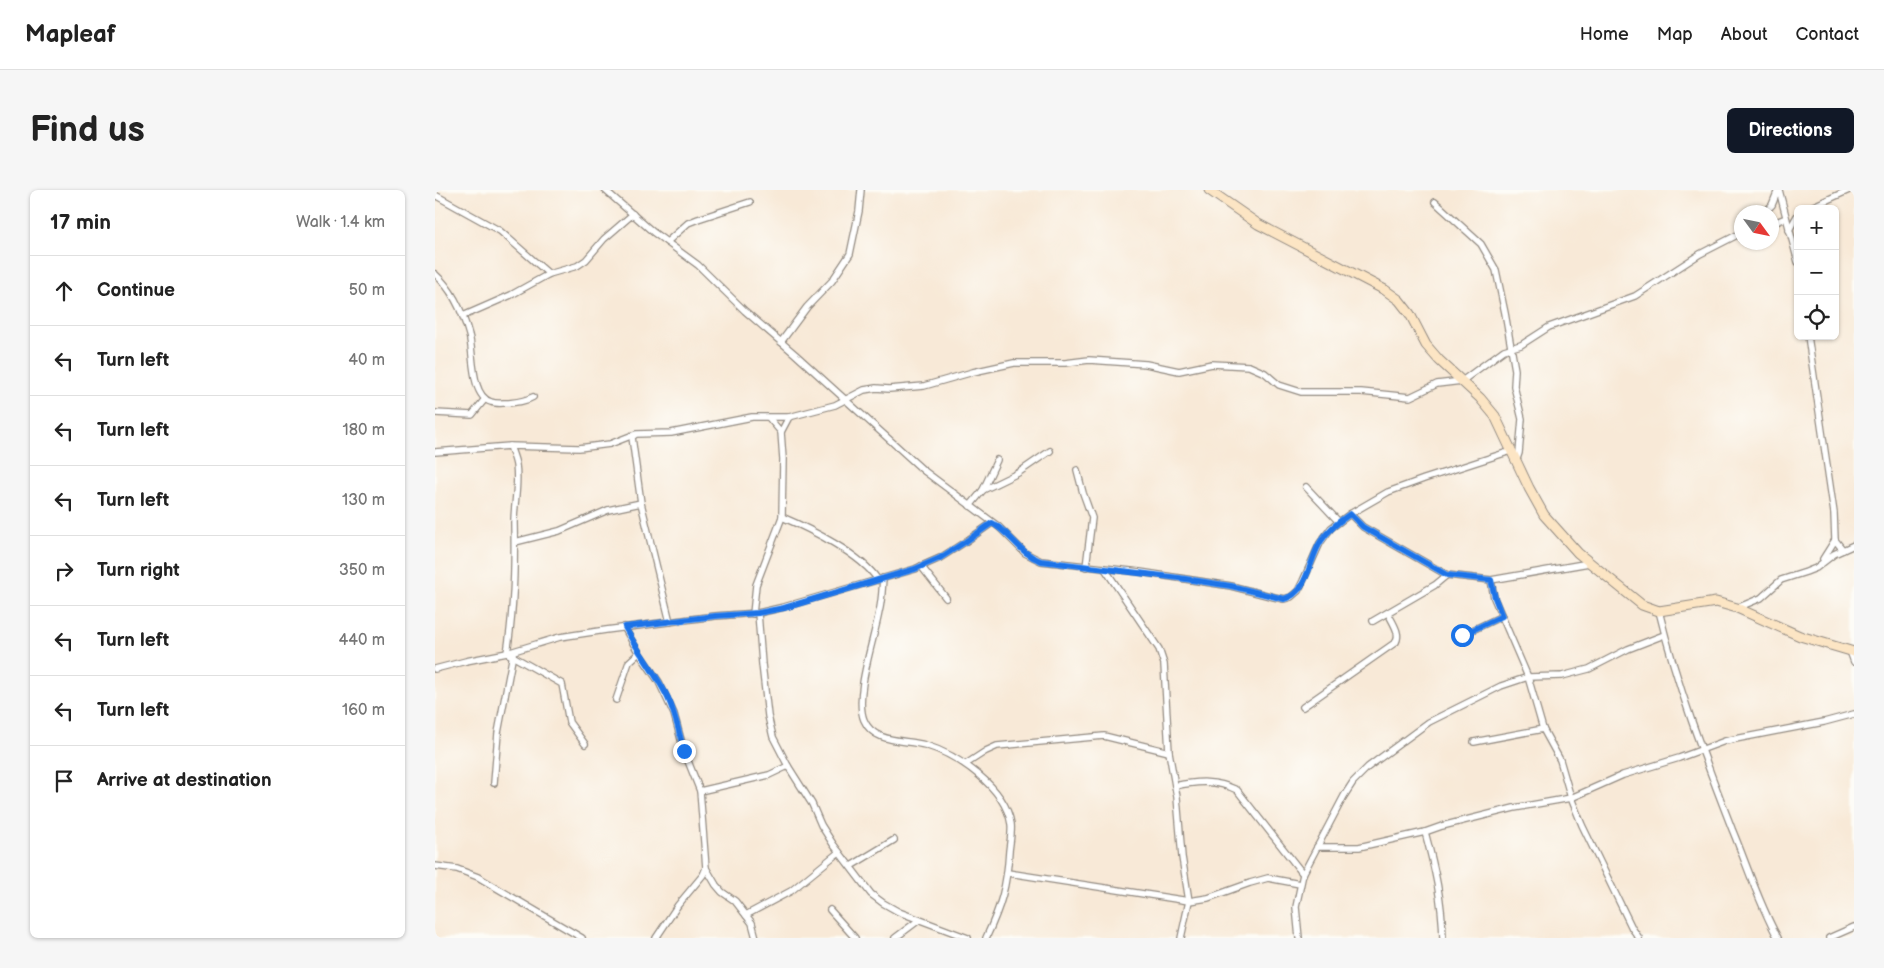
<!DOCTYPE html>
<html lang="en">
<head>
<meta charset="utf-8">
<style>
	:root { --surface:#fff; --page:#f6f6f6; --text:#222; --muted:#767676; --line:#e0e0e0; --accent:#111827 }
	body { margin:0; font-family:"Balsamiq Sans",sans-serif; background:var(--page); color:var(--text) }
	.controls { position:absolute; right:15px; top:15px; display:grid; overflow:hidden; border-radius:8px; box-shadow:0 1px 4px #0004 }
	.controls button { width:45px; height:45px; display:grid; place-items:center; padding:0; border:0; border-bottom:1px solid var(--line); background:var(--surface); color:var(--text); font:25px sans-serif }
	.compass { position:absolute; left:1299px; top:15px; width:45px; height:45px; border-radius:50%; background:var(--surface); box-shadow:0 1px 4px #0004; rotate:123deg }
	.stop { position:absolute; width:15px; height:15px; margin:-11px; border:4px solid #1a73e8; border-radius:50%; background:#fff }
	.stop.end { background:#1a73e8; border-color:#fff; box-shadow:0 1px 5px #0008 }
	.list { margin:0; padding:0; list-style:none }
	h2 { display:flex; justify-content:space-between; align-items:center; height:65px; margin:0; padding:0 20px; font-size:21px }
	h2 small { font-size:16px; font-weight:400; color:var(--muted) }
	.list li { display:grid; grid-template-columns:32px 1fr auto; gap:15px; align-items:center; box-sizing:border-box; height:70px; padding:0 20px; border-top:1px solid var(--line) }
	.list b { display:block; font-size:19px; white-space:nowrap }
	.list em { font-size:16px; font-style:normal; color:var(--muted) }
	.icon { flex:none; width:28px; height:28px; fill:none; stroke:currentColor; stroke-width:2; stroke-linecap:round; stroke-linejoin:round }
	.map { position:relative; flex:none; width:1419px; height:748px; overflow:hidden; border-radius:8px }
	header { display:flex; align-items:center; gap:30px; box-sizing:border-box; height:70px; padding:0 25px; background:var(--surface); border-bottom:1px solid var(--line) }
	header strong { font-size:24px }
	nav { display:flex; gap:28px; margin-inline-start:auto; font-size:18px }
	.intro { display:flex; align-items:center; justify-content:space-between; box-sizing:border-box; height:120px; padding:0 30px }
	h1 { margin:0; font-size:35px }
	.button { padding:12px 22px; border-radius:8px; background:var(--accent); color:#fff; font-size:18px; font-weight:700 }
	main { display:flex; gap:30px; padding:0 30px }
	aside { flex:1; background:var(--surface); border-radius:8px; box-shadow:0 1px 4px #0004 }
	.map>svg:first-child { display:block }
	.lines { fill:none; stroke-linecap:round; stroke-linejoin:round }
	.street-casing { stroke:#928a81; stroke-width:8 }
	.secondary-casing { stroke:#928a81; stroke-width:11 }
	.street { stroke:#fff; stroke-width:5.5 }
	.secondary { stroke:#fce5c4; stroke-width:9 }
	.route { stroke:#1a73e8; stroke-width:6 }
</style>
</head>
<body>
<header>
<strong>Mapleaf</strong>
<nav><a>Home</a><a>Map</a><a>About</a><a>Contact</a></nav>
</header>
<div class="intro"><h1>Find us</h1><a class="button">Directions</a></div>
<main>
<aside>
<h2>17 min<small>Walk · 1.4 km</small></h2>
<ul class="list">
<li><svg class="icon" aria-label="ahead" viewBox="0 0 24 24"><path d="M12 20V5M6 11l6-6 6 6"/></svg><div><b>Continue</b></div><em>50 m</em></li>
<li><svg class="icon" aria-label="left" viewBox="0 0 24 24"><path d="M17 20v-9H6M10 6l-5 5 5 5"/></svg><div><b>Turn left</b></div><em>40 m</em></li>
<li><svg class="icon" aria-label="left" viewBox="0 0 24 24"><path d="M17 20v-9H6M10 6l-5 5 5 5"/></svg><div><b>Turn left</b></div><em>180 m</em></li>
<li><svg class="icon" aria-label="left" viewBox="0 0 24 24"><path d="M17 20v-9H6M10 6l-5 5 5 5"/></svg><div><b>Turn left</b></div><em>130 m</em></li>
<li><svg class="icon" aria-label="right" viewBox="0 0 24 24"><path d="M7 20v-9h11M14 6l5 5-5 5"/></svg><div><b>Turn right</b></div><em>350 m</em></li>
<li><svg class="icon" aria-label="left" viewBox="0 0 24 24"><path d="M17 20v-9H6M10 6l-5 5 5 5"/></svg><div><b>Turn left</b></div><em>440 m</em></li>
<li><svg class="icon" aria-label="left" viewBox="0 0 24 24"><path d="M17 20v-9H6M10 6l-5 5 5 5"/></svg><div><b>Turn left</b></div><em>160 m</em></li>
<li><svg class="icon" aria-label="arrive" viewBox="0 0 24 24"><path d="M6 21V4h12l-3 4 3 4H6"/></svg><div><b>Arrive at destination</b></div></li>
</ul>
</aside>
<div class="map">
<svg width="1419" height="748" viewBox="0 0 1419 748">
	<rect width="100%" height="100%" fill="#fdfcf7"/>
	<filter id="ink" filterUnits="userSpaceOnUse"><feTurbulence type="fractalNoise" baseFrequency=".02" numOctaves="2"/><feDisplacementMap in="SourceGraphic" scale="10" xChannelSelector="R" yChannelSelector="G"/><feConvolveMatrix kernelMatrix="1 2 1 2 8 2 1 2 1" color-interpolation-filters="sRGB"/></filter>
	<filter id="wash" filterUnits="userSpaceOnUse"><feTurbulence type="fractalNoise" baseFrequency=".0096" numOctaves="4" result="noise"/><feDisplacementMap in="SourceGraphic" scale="20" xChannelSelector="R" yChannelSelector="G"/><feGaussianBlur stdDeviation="1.12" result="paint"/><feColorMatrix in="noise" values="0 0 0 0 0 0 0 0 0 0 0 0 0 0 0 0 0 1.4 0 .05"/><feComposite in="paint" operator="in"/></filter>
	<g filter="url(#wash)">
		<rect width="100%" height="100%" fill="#f8e9d7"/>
	</g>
	<g filter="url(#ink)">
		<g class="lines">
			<defs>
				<g id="street">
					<polyline points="170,0 218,42 263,75 310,121 360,164 488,280 564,337 590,363 606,371 705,382 796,396 839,407 849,409 856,407 863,401 868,391 885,353 896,338 915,324 953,302 989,289 1076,261"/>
					<polyline points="1344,0 1363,72"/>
					<polyline points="0,5 65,41 114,84"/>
					<polyline points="1000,12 1046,54 1061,80 1070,123 1080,180 1079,196 1087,229 1084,263 1081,272"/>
					<polyline points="1372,19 1414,0"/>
					<polyline points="1330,22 1337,15 1343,0"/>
					<polyline points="1336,34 1351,28"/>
					<polyline points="1354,40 1362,26"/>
					<polyline points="232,52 253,33 263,29 315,12"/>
					<path d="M 0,84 C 17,99 28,123 34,145 C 39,161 35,206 56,212 C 61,214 67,213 72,213 C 82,212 89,212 98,207"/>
					<polyline points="28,126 76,105 114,84 142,76 151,70 169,49 198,24"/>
					<polyline points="1373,146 1399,323 1400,350 1408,360"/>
					<polyline points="346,152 372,117 397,91 415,64 424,21 426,0"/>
					<polyline points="0,223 37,225 50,209"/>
					<polyline points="334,228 346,242"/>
					<path d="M 75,256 C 77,262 80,269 81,275 C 84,294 79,313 79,333 C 80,377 79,419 72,463 L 127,494 L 134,532 L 150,554"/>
					<polyline points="0,262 75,256 144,258 175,254 198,245"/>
					<polyline points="642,280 648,303 657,328 651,377"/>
					<polyline points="871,297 904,332"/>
					<polyline points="548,300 562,270"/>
					<polyline points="535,316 548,300 583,283 615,261"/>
					<polyline points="915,324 928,337 1012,385 1056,390 1154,373"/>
					<path d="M 347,327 C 375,339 426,364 443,390"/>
					<polyline points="80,352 124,341 173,320 206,313"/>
					<polyline points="1388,369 1400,350"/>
					<polyline points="486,376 511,408"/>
					<polyline points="670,379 724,459 729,474 734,562 742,607 747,667 754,711 746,748"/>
					<path d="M 448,388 C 447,400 447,411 444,422 C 439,450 419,506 429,530 C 439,554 470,549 490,555 C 523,565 570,597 576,634 C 577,642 575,652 574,661 C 572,696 566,716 551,748"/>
					<polyline points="1056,390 1059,408 1093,487 1108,539 1125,570 1136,608 1147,635 1197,738 1204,748"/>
					<polyline points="1302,418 1326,408 1346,390 1371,382 1381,378 1399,364 1419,355"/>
					<path d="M 1224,421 C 1242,496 1269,567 1297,639 C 1312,675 1324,714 1343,748"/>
					<polyline points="323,423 327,474 333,526 338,547 353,576 377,614 386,635 398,654 436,704 448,713 464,722 533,748"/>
					<polyline points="318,424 321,395 347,327 348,269 346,242 354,227 400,215 429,200 441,198 454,199 489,196 538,182 579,173 630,173 654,170 711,174 744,181 777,174 814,176 830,183 844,195 866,202 926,202 975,207 1002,194 1027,191 1069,160 1086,155 1114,137 1200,106 1265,64 1306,43"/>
					<polyline points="938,431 1000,395 1012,385"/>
					<polyline points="235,432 206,313 197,247 201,244 236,243 317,227 354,227"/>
					<polyline points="189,437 202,460 224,492 239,524 249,561 265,601 271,678 268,685 243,715 221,748"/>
					<polyline points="1027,445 1067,426"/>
					<polyline points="1415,461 1419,472"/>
					<polyline points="0,479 31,471 72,463 125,447 171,440 280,426 323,423 349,417 480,379 505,368 530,352 557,333"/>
					<polyline points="181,510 194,472 204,463"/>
					<path d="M 868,517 L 961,452 C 966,443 957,432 953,423"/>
					<polyline points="1039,552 1108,539"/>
					<polyline points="531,574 551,561 562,556 669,546 734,562"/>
					<polyline points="59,593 63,543 78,464"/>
					<path d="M 740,596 C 763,591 781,590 802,600 L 868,684"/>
					<polyline points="265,601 334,585 353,576"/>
					<path d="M 990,642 C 1000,679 1007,710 1008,748"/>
					<polyline points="882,657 924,657 990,642 1007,636 1079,618 1136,608 1188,585 1244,568 1290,551 1389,532 1419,524"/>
					<polyline points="0,676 22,679 43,687 147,748"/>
					<polyline points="416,676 459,650"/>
					<polyline points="271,678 281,695 287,702 300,711 317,733 321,748"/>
					<polyline points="573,683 754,711 773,708 815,693 833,688 865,694"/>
					<polyline points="395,720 420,748"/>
					<polyline points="311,725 356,701 404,662"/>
					<polyline points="460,748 484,730"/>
					<polyline points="864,748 861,717 868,684 909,606 918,592 933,577 994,532 1066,496 1093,487 1127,486 1154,479 1193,459 1229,445"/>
					<polyline points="1394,748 1419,737"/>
				</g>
				<polyline id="secondary" points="774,0 823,34 950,100 964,110 975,124 991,155 1004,170 1045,208 1060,226 1094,298 1109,325 1143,363 1207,415 1224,421 1281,412 1302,418 1365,446 1419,462"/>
			</defs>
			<!-- street casing -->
			<use href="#street" class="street-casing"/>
			<!-- secondary casing -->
			<use href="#secondary" class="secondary-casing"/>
			<!-- street -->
			<use href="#street" class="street"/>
			<!-- secondary -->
			<use href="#secondary" class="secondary"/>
		</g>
	</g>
	<g class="lines" filter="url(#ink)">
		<!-- route -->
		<path class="route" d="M 249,561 C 244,543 241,525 233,508 C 221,483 203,462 190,437 L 280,426 L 323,423 L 349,418 L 480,379 L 505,368 L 530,352 L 557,333 C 576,343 585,364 606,371 L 744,388 L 796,396 L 849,409 C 873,403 874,369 886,351 C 894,339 903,332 915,324 L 928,337 L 1012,385 L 1056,390 L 1060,408 L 1067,426 L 1027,445"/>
	</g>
</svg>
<div class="controls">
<button>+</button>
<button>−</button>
<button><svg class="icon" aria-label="locate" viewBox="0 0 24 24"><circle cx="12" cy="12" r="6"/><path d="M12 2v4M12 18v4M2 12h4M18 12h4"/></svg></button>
</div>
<svg class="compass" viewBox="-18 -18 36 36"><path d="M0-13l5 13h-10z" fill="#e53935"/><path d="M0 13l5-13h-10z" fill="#767676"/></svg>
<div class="stop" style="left:1027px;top:445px"></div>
<div class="stop end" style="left:249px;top:561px"></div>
</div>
</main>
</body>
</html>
